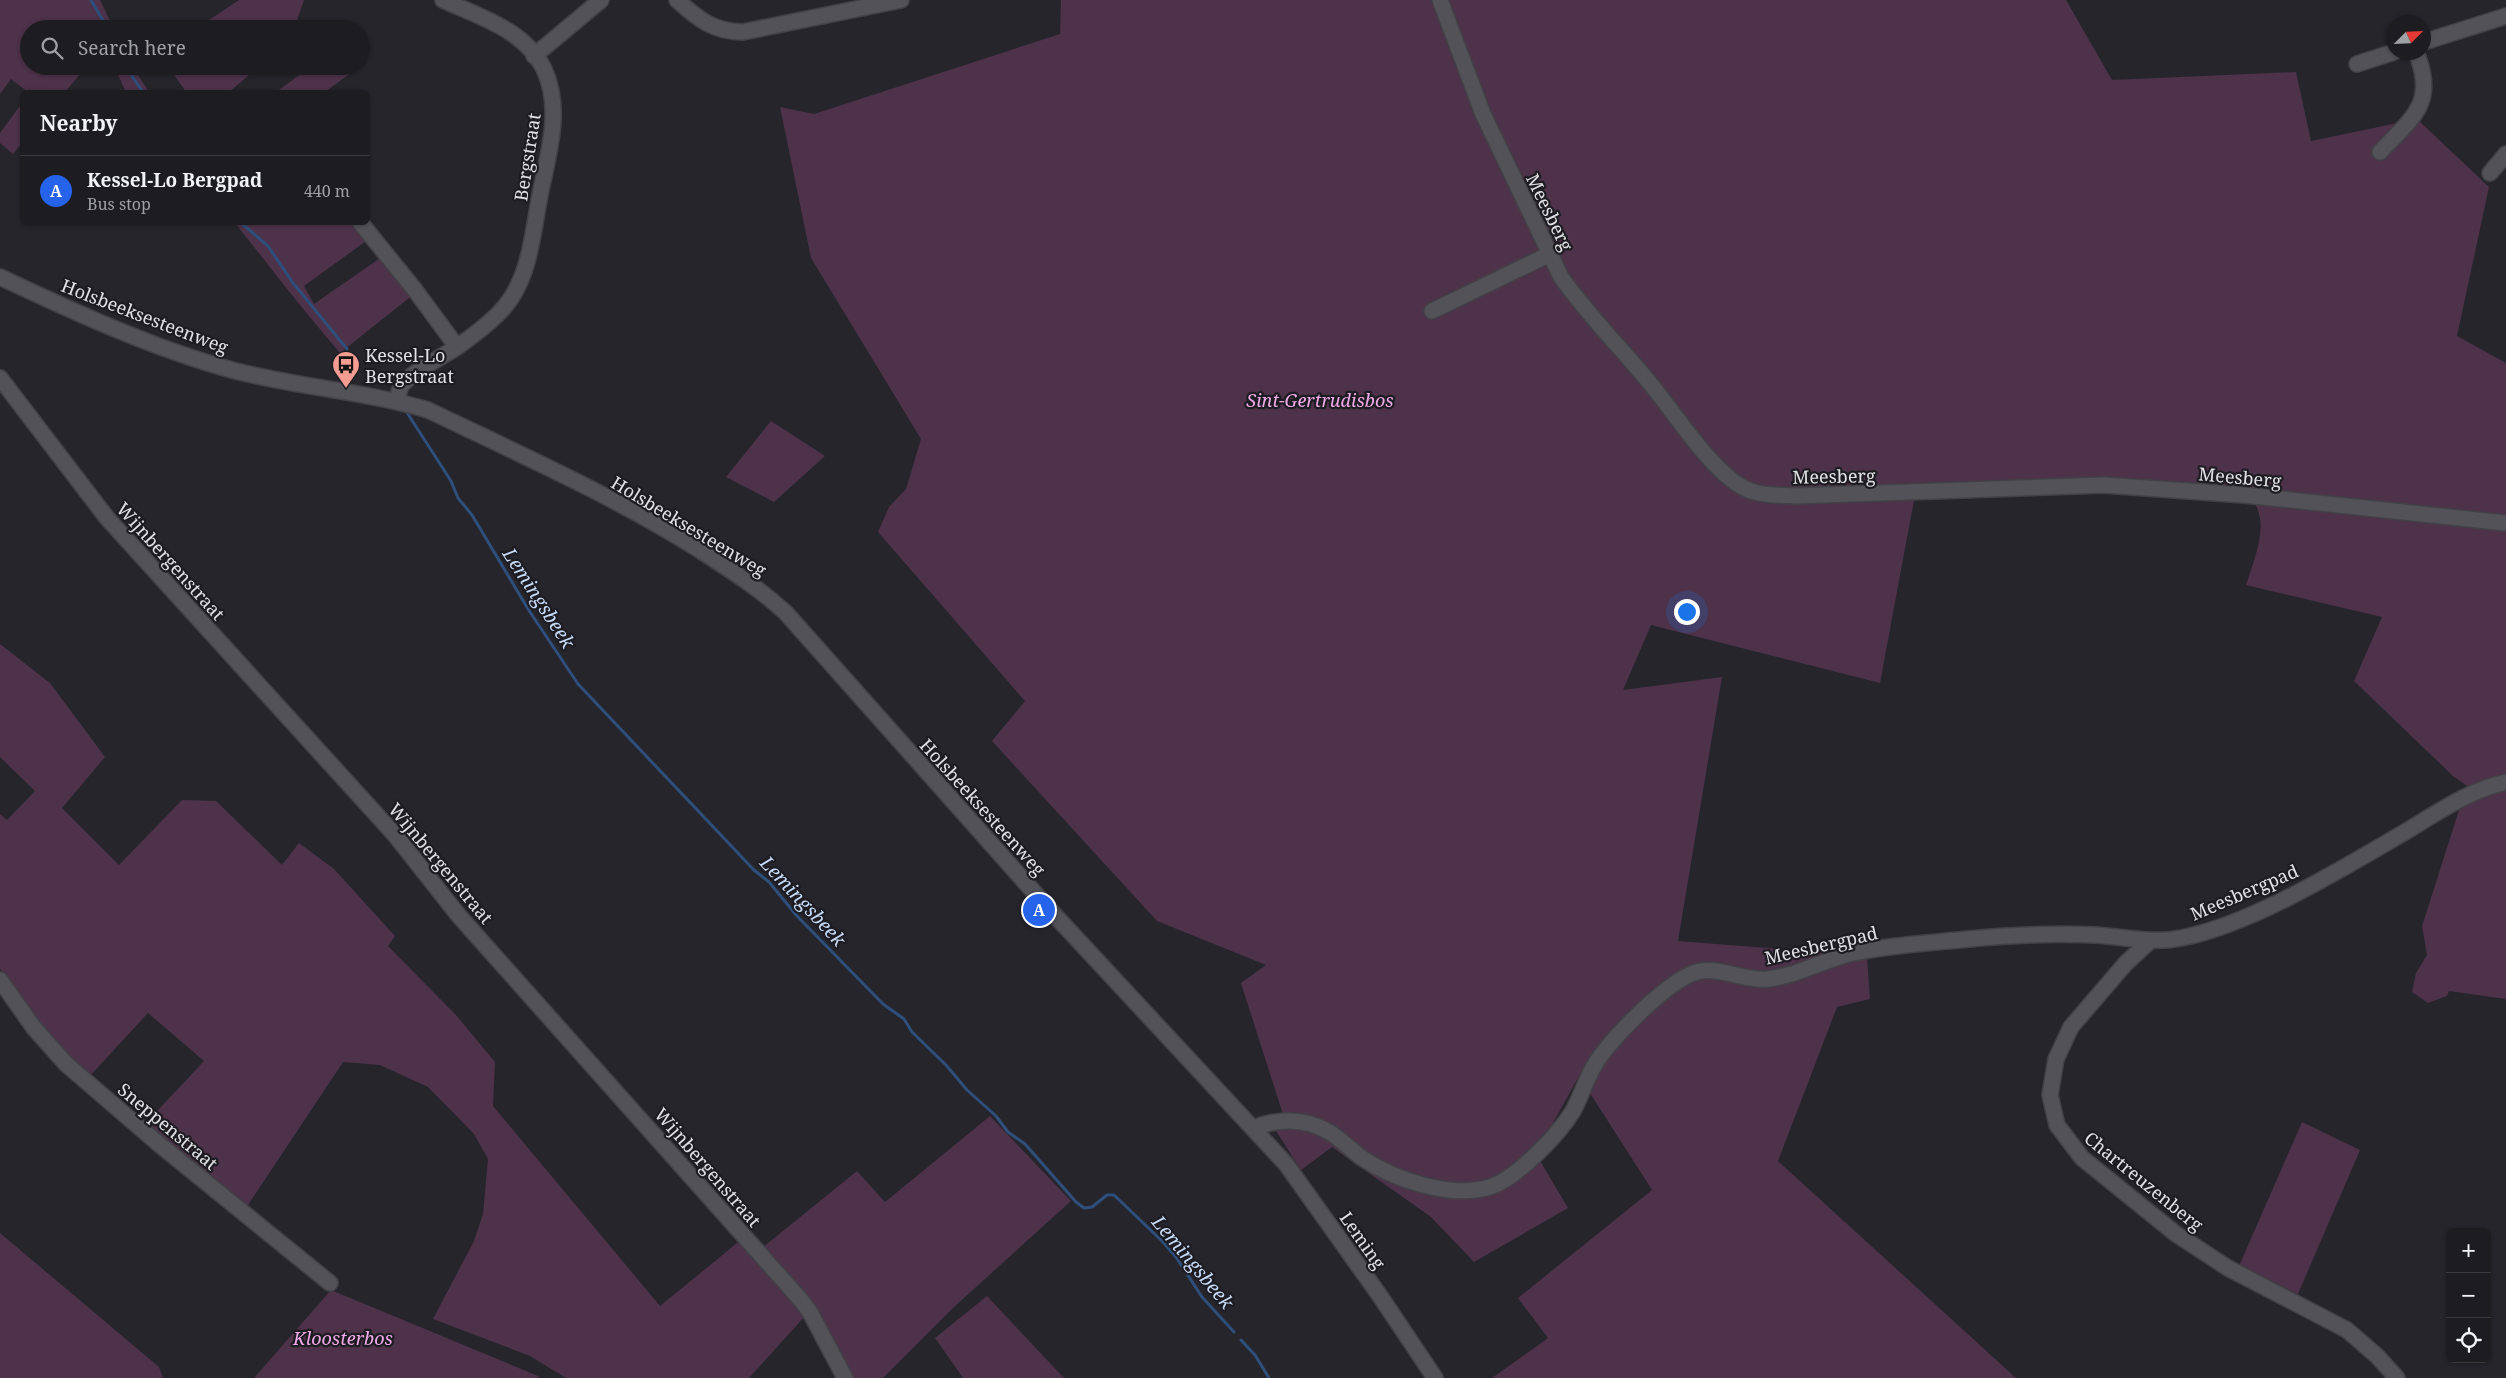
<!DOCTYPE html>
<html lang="en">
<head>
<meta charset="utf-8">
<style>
	:root { --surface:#1c1c21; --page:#25252a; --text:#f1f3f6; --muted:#a0a1a5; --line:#3a3a3f; --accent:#2563eb }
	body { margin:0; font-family:"Noto Serif",serif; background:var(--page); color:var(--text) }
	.controls { position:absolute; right:15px; bottom:15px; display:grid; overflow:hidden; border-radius:8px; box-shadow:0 1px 4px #0004 }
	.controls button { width:45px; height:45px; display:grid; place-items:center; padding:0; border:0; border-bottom:1px solid var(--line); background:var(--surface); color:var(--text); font:25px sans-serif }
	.compass { position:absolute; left:2386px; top:15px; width:45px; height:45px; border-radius:50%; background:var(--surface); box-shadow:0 1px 4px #0004; rotate:66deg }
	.you { position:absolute; left:1686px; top:611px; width:18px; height:18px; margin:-12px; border:4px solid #fff; border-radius:50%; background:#1a73e8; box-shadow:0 0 0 8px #1a73e833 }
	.badge { display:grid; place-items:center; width:32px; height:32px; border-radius:50%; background:var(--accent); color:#fff; font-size:16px; font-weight:700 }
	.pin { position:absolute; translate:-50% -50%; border:2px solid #fff; box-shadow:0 1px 5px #0006 }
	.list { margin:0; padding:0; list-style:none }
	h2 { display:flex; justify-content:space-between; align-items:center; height:65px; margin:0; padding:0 20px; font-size:21px }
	h2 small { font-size:16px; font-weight:400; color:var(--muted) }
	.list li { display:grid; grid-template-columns:32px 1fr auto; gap:15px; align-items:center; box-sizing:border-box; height:70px; padding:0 20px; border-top:1px solid var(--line) }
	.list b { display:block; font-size:19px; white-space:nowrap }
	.list p { margin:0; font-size:16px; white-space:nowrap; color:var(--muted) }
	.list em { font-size:16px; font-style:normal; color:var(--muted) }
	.icon { flex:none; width:28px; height:28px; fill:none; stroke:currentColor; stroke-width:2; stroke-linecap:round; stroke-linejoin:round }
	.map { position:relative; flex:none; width:2506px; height:1378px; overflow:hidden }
	.search { position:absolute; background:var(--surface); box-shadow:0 1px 4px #0004; left:20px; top:20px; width:350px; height:55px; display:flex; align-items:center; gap:12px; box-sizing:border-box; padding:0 18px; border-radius:28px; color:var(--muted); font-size:19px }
	.panel { position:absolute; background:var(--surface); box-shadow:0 1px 4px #0004; left:20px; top:90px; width:350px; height:135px; border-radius:8px }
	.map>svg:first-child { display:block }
	.green { fill:#4d324a }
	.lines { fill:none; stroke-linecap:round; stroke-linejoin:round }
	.stream { stroke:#2e4f7b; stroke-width:3 }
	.minor-casing { stroke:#414146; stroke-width:18 }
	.minor { stroke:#535259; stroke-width:15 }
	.labels { text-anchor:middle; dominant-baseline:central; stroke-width:4.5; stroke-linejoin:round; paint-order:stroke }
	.street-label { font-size:18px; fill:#e1e1e5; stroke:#1d1c22 }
	.poi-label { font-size:18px; fill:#e1e1e5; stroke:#1d1c22; text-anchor:start }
	.park-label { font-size:18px; font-style:italic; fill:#f1aae8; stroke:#1d1c22 }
	.water-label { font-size:19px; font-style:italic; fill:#c7dbf8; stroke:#1d1c22 }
</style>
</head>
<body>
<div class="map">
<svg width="2506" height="1378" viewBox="0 0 2506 1378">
	<rect width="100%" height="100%" fill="#26252c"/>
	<!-- green -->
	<g class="green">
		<polygon points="0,0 100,0 114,29 29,29 29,66 87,66 65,92 28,92 11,79 0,94"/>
		<polygon points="239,0 304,0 294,29 192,29 206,22"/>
		<path d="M 1061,0 L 2066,0 L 2112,80 L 2296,72 L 2311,141 L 2417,119 L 2489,187 L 2457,336 L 2506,363 L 2506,999 L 2449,991 L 2447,996 L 2428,1003 L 2412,992 L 2416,973 L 2427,955 L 2422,926 L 2460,807 L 2470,788 L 2453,776 L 2354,681 L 2382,617 L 2246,585 C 2253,562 2269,527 2255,504 C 2251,498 2244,492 2239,487 L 2092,478 L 1911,484 L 1915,495 L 1880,683 L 1651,625 L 1623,690 L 1722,677 L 1678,941 L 1867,956 L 1870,999 L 1837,1007 L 1778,1161 L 2016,1378 L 1492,1378 L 1548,1338 L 1518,1298 L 1652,1190 L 1579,1076 L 1536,1154 L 1568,1208 L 1474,1262 L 1431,1217 L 1332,1147 L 1301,1170 L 1276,1131 L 1287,1127 L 1241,983 L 1266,965 L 1157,921 L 992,741 L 1025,701 L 878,532 L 889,507 L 906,489 L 921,439 L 811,258 L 780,107 L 814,114 L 1060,34 Z"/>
		<polygon points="114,66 132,66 149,92 126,92"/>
		<polygon points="168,66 260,66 229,92 186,92"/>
		<polygon points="312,66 360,66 325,92 276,92"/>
		<polygon points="22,103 22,143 13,154 0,143 0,133"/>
		<path d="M 235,223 L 356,223 L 369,239 L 304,286 L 314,304 L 383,256 L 414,294 L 340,353 C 303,310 270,267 235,223 Z"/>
		<polygon points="771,421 825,456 774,502 726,477"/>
		<polygon points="0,644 50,683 105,757 62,808 119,865 182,800 216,801 282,865 299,843 334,869 395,936 388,946 456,1015 495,1062 493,1106 660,1306 742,1239 806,1315 749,1378 566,1378 530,1356 433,1319 474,1241 483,1214 488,1159 474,1134 428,1087 380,1065 343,1062 246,1208 144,1125 204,1061 148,1013 88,1078 48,1037 0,969 0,814 7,820 35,791 0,757"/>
		<polygon points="990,1116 1071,1201 954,1307 883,1378 851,1378 762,1248 857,1171 885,1202"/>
		<polygon points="2302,1122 2360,1150 2298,1294 2239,1266"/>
		<polygon points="0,1233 159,1367 163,1378 0,1378"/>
		<polygon points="331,1290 538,1376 540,1378 254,1378"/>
		<polygon points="987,1296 1064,1378 963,1378 935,1338"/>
	</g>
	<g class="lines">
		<!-- stream -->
		<g class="stream">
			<polyline points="91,0 108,29"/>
			<polyline points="125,66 143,92"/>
			<polyline points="240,222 268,246 293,283 347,349"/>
			<polyline points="406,411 451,481 458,498 472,515 528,609 578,684 754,870 769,882 797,916 883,1004 904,1019 912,1032 946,1065 967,1090 996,1116 1008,1132 1025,1144 1076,1202 1084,1208 1092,1207 1107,1195 1114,1195 1162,1241 1176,1257 1202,1297 1234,1332"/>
			<polyline points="1241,1340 1255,1355 1269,1378"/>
		</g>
		<defs>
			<g id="minor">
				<path d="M 677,0 C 698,19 714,32 743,32 L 901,0"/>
				<path d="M 1440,0 L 1483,114 L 1561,277 C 1587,314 1620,347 1649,382 C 1675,413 1708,467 1742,487 C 1758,496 1777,495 1795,496 L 2104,485 L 2244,495 L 2506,523"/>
				<polyline points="2424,42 2506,16"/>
				<polyline points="534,56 601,0"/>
				<polyline points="2357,64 2394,52"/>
				<path d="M 2380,152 C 2413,117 2437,103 2416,52"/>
				<polyline points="2490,173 2506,154"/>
				<polyline points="360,222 415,290 457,347"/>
				<path d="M 0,277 C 74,312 152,348 232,370 C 296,387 364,391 428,410 C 519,454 612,495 698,549 C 729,569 759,588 786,613 L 1049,909 L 1286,1164 L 1380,1296 L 1435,1378"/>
				<polyline points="1432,311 1550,254"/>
				<polyline points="0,378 107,518 395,835 459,916 800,1299 810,1312 845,1378"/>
				<path d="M 397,401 C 398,397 399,390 401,386 C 410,373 442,357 457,347 C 470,338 486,326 498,314 C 530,283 532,236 540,195 C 548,154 563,110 544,69 C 525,30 480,17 443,0"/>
				<polyline points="2150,941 2126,963 2071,1027 2056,1059 2050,1095 2057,1125 2082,1158 2176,1234 2228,1268 2347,1330 2377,1356 2397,1378"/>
				<polyline points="0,980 34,1028 66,1064 160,1145 330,1283"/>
				<path d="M 1254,1128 C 1278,1118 1305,1118 1329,1132 C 1341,1139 1351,1150 1362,1158 C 1395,1180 1451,1199 1490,1187 C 1517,1178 1558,1135 1573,1111 C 1581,1096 1586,1080 1594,1066 C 1610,1039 1662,987 1691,974 C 1716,963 1743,982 1768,979 C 1796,976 1822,961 1849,954 C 1888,945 1930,943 1969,939 C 2011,935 2055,933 2096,935 C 2125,937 2153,944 2181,938 C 2251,925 2343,868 2405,832 C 2437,813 2469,790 2506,782"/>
			</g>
		</defs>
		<!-- minor casing -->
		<use href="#minor" class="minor-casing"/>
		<!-- minor -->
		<use href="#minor" class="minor"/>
	</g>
	<!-- icons -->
	<defs>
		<symbol id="bus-pin" viewBox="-11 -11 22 30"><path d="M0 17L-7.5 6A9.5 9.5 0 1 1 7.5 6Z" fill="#f59c92" stroke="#1d1c22"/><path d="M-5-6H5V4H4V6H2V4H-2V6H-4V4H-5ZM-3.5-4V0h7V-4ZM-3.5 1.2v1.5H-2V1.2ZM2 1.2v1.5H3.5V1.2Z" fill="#111"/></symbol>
	</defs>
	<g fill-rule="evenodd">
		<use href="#bus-pin" x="330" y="349" width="32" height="43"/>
	</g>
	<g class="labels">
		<!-- street labels -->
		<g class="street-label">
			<text transform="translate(527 157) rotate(-81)">Bergstraat</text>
			<text transform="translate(1550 212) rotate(64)">Meesberg</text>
			<text transform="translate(145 316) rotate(21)">Holsbeeksesteenweg</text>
			<text transform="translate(1834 476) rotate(-1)">Meesberg</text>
			<text transform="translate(2240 477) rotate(5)">Meesberg</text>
			<text transform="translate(689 526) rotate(31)">Holsbeeksesteenweg</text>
			<text transform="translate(171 561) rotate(48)">Wijnbergenstraat</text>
			<text transform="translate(983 807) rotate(48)">Holsbeeksesteenweg</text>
			<text transform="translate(441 863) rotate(50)">Wijnbergenstraat</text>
			<text transform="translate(2244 892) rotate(-23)">Meesbergpad</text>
			<text transform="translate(1821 945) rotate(-13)">Meesbergpad</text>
			<text transform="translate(168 1126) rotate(40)">Sneppenstraat</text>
			<text transform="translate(708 1167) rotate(49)">Wijnbergenstraat</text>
			<text transform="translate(2144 1181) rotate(39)">Chartreuzenberg</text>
			<text transform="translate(1363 1240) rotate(55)">Leming</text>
		</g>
		<!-- poi labels -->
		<g class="poi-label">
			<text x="365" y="355">Kessel-Lo<tspan x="365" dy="21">Bergstraat</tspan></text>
		</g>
		<!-- park labels -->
		<g class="park-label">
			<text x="1320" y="400">Sint-Gertrudisbos</text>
			<text x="343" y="1338">Kloosterbos</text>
		</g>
		<!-- water labels -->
		<g class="water-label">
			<text transform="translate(539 598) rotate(57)">Lemingsbeek</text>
			<text transform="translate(803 901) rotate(47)">Lemingsbeek</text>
			<text transform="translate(1193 1262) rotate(50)">Lemingsbeek</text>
		</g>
	</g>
</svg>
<div class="controls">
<button>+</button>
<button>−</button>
<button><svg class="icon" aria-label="locate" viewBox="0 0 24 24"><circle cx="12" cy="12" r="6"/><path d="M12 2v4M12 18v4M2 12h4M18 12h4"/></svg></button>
</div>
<svg class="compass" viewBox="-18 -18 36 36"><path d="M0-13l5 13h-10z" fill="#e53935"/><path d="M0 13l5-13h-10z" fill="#a0a1a5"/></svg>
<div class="you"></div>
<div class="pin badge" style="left:1039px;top:910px">A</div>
<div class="search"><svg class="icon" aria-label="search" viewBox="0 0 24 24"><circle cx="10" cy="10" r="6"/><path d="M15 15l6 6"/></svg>Search here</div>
<section class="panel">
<h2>Nearby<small></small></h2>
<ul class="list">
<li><span class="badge">A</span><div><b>Kessel-Lo Bergpad</b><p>Bus stop</p></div><em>440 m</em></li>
</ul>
</section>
</div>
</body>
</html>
